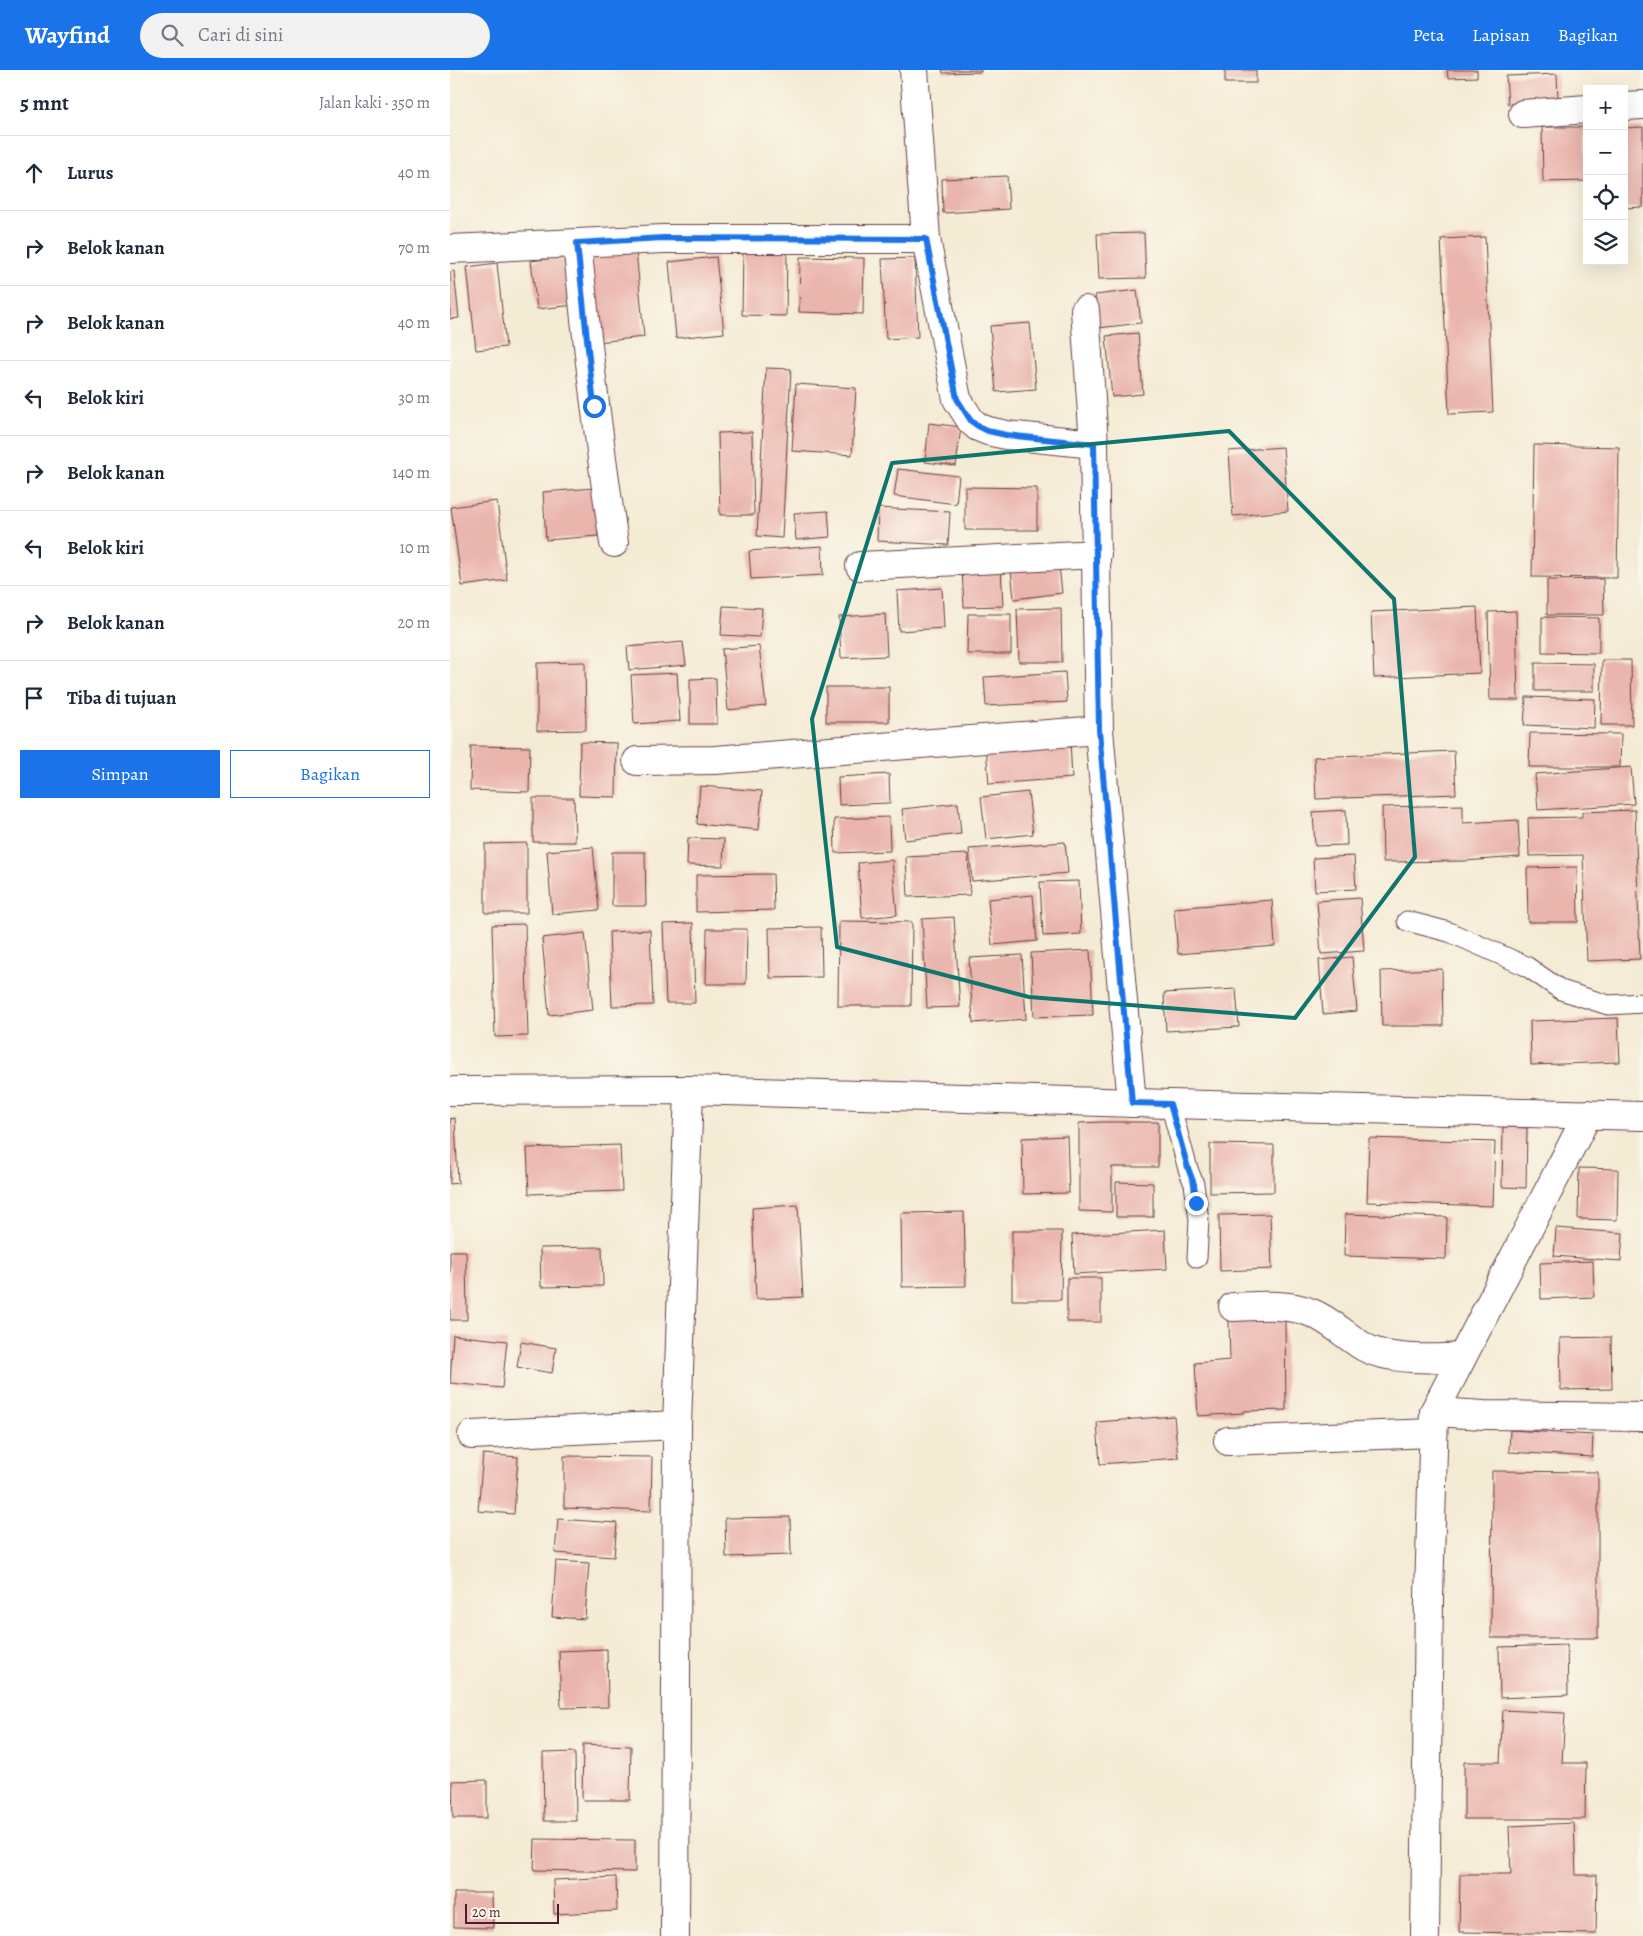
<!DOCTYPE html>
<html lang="id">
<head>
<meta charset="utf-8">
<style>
	:root { --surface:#fff; --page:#f2f2f3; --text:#1f2937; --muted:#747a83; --line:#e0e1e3; --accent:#1a73e8 }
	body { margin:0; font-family:Alegreya,serif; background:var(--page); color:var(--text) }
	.controls { position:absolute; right:15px; top:15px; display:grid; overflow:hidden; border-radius:0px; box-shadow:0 5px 20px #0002 }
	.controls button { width:45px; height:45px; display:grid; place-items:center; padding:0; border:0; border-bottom:1px solid var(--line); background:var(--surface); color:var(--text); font:25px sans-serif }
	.scale { position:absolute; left:15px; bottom:12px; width:94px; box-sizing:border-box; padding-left:5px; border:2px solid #4a1f2b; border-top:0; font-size:14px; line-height:18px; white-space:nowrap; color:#4a1f2b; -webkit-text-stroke:4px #fbf7ec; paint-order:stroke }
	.stop { position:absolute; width:15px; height:15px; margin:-11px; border:4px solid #1a73e8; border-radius:50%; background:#fff }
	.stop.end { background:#1a73e8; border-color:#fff; box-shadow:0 1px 5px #0008 }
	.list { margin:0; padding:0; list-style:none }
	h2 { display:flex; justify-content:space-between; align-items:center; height:65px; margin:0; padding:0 20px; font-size:21px }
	h2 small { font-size:16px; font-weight:400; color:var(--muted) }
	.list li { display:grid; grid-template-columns:32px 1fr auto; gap:15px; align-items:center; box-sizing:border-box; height:75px; padding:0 20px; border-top:1px solid var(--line) }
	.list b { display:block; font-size:19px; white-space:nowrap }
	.list em { font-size:16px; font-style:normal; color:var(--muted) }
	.actions { display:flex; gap:10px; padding:15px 20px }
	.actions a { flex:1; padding:11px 0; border:1px solid var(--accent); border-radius:0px; text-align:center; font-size:18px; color:var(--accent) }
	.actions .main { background:var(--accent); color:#fff }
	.icon { flex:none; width:28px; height:28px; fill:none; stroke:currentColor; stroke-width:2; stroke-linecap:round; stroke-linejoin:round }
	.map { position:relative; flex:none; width:1193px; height:1866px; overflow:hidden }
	header { display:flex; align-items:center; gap:30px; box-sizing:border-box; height:70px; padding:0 25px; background:var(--accent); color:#fff }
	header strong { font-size:24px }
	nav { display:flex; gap:28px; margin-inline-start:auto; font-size:18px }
	.search { width:350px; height:45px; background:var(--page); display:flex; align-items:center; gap:12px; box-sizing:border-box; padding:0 18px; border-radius:28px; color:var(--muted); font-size:19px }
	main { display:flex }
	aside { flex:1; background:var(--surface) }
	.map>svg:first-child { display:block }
	.building { fill:#eab5ad }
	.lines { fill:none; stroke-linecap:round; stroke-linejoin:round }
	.service-casing { stroke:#643e44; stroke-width:21 }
	.minor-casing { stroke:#643e44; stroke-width:30 }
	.service { stroke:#fff; stroke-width:19 }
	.minor { stroke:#fff; stroke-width:28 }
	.route { stroke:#1a73e8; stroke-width:6 }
	.marked { fill:none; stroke:#0f766e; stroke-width:4; stroke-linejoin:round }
</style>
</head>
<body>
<header>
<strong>Wayfind</strong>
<div class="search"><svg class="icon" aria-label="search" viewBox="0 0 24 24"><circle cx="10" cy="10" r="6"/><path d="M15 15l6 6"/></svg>Cari di sini</div>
<nav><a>Peta</a><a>Lapisan</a><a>Bagikan</a></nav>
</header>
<main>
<aside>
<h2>5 mnt<small>Jalan kaki · 350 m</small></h2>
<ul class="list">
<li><svg class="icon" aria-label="ahead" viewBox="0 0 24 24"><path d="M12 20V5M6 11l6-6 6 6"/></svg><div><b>Lurus</b></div><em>40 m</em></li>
<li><svg class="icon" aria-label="right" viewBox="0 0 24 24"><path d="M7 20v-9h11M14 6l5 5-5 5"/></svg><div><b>Belok kanan</b></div><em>70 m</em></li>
<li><svg class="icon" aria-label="right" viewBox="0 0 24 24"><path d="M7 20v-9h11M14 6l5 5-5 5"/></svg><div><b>Belok kanan</b></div><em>40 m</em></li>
<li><svg class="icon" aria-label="left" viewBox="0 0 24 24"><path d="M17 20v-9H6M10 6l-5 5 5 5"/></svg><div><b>Belok kiri</b></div><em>30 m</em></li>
<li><svg class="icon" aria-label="right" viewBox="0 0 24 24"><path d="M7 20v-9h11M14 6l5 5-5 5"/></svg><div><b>Belok kanan</b></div><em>140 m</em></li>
<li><svg class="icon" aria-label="left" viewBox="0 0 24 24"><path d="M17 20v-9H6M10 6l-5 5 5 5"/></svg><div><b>Belok kiri</b></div><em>10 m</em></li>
<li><svg class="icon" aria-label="right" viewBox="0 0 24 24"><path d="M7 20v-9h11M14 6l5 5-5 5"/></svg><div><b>Belok kanan</b></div><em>20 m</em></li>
<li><svg class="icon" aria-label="arrive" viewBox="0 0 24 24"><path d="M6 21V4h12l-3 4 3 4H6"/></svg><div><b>Tiba di tujuan</b></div></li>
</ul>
<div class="actions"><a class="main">Simpan</a><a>Bagikan</a></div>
</aside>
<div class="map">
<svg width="1193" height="1866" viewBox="0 0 1193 1866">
	<rect width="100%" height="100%" fill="#fbf7ec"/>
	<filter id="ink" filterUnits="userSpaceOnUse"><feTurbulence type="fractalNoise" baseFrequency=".02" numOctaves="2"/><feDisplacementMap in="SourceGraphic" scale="10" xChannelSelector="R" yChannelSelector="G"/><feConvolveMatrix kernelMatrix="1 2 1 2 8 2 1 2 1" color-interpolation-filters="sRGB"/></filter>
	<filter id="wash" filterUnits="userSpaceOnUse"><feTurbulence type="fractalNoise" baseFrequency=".0096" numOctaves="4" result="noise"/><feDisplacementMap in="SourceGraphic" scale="20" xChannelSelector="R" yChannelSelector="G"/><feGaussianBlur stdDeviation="1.12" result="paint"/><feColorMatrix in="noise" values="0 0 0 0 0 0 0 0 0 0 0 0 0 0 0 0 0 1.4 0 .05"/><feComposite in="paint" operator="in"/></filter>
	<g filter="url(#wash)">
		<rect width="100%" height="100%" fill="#f4ebd4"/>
		<g id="blocks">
			<!-- building -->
			<g class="building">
				<polygon points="492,0 531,0 531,2 493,3"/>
				<rect x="775" y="0" width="31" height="13"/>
				<polygon points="997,0 1027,0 1027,7 998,8"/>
				<polygon points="1107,4 1108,32 1058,34 1056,6"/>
				<polygon points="1092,57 1135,57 1136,111 1093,112"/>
				<polygon points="1193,57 1193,137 1174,138 1174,58"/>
				<polygon points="557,106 559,139 493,143 492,109"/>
				<polygon points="694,163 696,208 649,209 647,164"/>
				<polygon points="1035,167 1043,342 999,344 991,169"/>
				<polygon points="186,180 194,267 138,273 130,185"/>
				<polygon points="293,180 337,181 336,246 292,245"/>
				<polygon points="120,186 126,235 87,239 81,191"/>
				<polygon points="266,187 274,263 226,268 219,192"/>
				<polygon points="350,187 414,188 413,244 349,242"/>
				<polygon points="465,188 468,267 436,269 432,189"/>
				<polygon points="47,193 56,277 26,280 17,197"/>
				<polygon points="4,201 9,248 0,249 0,202"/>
				<polygon points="687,220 691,253 648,258 645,225"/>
				<polygon points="580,253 586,319 546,322 540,256"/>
				<polygon points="688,263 693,324 662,327 656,266"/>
				<polygon points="316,298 341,299 332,468 307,466"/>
				<polygon points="346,314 406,318 402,385 342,381"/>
				<polygon points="479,353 511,357 506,396 475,392"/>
				<polygon points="302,362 304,445 270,445 268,363"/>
				<polygon points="1084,375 1169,377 1167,508 1082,507"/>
				<polygon points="833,377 838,441 783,446 779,381"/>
				<polygon points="448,399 509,406 506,434 444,426"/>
				<polygon points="515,417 587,418 587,460 515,460"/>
				<polygon points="145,418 148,466 96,470 93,422"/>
				<polygon points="47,431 57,510 12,516 1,437"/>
				<polygon points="428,438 500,442 498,475 427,471"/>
				<polygon points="378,441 380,467 346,470 344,443"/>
				<polygon points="372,476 373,505 301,509 299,481"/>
				<polygon points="609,495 612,523 564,529 561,500"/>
				<polygon points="551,497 553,536 514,537 512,499"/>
				<polygon points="1153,509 1154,545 1097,545 1097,510"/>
				<polygon points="492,518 494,558 449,561 447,521"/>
				<polygon points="273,536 312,538 310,567 271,565"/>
				<polygon points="1027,537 1030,603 924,608 921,542"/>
				<polygon points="611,538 612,592 569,592 567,539"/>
				<polygon points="1066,541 1068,630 1040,630 1038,542"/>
				<polygon points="435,544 437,586 391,588 389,547"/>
				<polygon points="518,544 561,544 561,584 517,584"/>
				<polygon points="1092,547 1149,548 1149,583 1092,582"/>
				<polygon points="233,572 236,595 179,600 177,577"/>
				<polygon points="309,576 316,636 278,640 272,579"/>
				<polygon points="1152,590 1181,590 1182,655 1151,655"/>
				<polygon points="135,592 136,660 87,661 87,593"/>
				<polygon points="1085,593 1144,594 1144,621 1085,621"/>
				<polygon points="615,602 617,632 536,636 534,607"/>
				<polygon points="227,603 230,651 184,654 181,605"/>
				<polygon points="266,608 267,654 240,654 240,609"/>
				<rect x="376" y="617" width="63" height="35"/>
				<polygon points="1076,627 1145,629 1144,658 1074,655"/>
				<polygon points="1080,663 1171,664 1170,697 1079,697"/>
				<polygon points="620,671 622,708 539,714 536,677"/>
				<polygon points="130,672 167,673 166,727 129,726"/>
				<polygon points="21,676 80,677 79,722 20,720"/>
				<polygon points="1004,681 1006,724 866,729 864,687"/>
				<polygon points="1181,697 1184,734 1088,740 1085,704"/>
				<polygon points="439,704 440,733 389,735 388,707"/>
				<polygon points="250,716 312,721 309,760 247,754"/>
				<polygon points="578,722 583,764 536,769 531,727"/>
				<polygon points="83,728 124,728 125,772 83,772"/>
				<polygon points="508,733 511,764 455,770 452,739"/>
				<polygon points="1013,735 1013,753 1068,750 1070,787 1014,791 933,792 932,737"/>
				<polygon points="896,740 897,775 865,776 863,742"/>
				<polygon points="1185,740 1190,889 1137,891 1133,785 1079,786 1078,748 1132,747 1132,742"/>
				<polygon points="439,747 440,781 385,783 384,749"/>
				<polygon points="238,768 274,769 273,796 237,795"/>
				<polygon points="615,772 618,803 522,811 519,779"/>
				<polygon points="77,773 77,843 35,843 35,774"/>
				<polygon points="143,777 149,840 102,844 97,781"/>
				<polygon points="162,782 195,782 196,836 162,836"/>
				<polygon points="518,784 520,825 458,827 456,787"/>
				<polygon points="904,786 906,819 865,821 863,788"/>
				<polygon points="442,790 447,845 412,848 408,793"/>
				<polygon points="1127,797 1128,852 1078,852 1077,798"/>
				<polygon points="323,804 324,840 246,842 246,805"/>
				<polygon points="629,811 631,864 593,866 590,812"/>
				<polygon points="583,825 587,871 542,875 538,829"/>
				<polygon points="910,828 914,881 871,884 867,831"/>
				<polygon points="822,830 825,876 728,884 724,838"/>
				<polygon points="504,847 510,937 477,938 472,849"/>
				<polygon points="389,851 462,852 461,936 388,936"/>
				<polygon points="243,853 245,933 216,933 213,854"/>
				<polygon points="75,854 78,966 45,967 42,855"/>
				<polygon points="371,857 372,907 320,908 319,858"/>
				<polygon points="257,859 297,859 296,914 256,914"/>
				<polygon points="200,860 203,935 162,936 159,862"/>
				<polygon points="135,863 143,940 99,945 92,868"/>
				<polygon points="640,880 643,945 584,947 581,883"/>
				<polygon points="572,885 576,949 523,953 519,888"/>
				<polygon points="902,887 907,941 873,944 869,890"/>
				<polygon points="992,899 993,956 932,956 931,901"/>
				<polygon points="786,919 789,957 716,961 714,923"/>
				<polygon points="1168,948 1170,992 1081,995 1080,951"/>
				<polygon points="5,1048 8,1113 0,1114 0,1049"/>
				<polygon points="652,1052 708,1052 708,1097 662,1097 662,1142 629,1141 629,1053"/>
				<polygon points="1053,1057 1077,1058 1076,1118 1052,1117"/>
				<polygon points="617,1066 619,1123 573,1124 572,1068"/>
				<polygon points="919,1068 1045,1072 1043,1136 917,1132"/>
				<polygon points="760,1074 824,1075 824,1122 760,1123"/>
				<polygon points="170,1075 172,1121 79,1124 77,1078"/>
				<polygon points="1129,1098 1168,1099 1167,1150 1128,1149"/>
				<polygon points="666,1112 703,1113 703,1147 666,1147"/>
				<polygon points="348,1135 353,1227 306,1229 302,1138"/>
				<polygon points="514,1142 516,1216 452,1217 451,1143"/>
				<polygon points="820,1144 822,1199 770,1201 769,1145"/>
				<polygon points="895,1144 997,1147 996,1189 894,1186"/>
				<polygon points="1106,1158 1173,1163 1171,1191 1104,1186"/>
				<polygon points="715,1160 717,1199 624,1204 622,1165"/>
				<polygon points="562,1161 612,1161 611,1230 562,1230"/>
				<polygon points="152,1177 153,1216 91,1217 90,1178"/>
				<polygon points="0,1181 16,1181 17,1250 0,1250"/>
				<polygon points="1143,1191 1144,1227 1091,1229 1090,1193"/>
				<rect x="617" y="1208" width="34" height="44"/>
				<polygon points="835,1249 836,1340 793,1341 793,1343 748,1346 745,1293 780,1290 779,1250"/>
				<polygon points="3,1265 57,1271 52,1318 0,1313"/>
				<polygon points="1161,1267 1162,1319 1111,1320 1110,1268"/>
				<polygon points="71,1272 106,1278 102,1303 67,1297"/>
				<polygon points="724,1346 728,1388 650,1394 647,1352"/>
				<polygon points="1060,1360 1143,1365 1142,1387 1059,1382"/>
				<polygon points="33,1384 68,1387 64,1444 28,1441"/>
				<polygon points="114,1386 202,1387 201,1441 114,1438"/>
				<polygon points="1042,1401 1148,1402 1148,1568 1041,1568"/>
				<polygon points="340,1447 341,1485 276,1487 275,1448"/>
				<polygon points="108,1449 167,1453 164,1487 105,1483"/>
				<polygon points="106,1491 139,1493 135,1549 102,1547"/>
				<polygon points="1117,1575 1118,1625 1050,1628 1049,1577"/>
				<polygon points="157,1579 158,1637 111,1638 109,1581"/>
				<polygon points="1053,1640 1115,1643 1112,1693 1136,1693 1135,1749 1014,1749 1014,1692 1050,1692"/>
				<polygon points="133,1674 181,1676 180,1730 132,1730"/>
				<polygon points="125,1682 126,1751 94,1751 93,1683"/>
				<polygon points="37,1710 37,1748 3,1748 2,1711"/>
				<polygon points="1124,1753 1126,1805 1147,1805 1146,1864 1009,1862 1010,1804 1061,1804 1059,1756"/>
				<polygon points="85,1769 185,1770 185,1802 84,1800"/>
				<polygon points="166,1807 167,1841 104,1844 103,1810"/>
				<polygon points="4,1823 42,1823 43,1858 4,1857"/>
			</g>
		</g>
	</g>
	<g filter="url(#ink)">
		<use href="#blocks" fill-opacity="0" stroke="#643e44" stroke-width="1"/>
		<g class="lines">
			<defs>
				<g id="service">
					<polyline points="957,851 999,862 1076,896 1111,920 1158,935 1193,933"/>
					<polyline points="720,1034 738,1099 744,1114 749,1150 747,1188"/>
				</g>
				<g id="minor">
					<polyline points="1174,36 1193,35"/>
					<polyline points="1073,44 1137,39"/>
					<polyline points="476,169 507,329 521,351 528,357 538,361 556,365 644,374"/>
					<path d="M 127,173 C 137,273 149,373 164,473"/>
					<polyline points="0,179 213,169 476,169 464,0"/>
					<polyline points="635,240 644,374 649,660 682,1033"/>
					<polyline points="410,496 647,484"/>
					<polyline points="187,691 265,690 649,660"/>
					<polyline points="0,1021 239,1020 720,1034 1193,1046"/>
					<path d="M 783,1237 C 809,1236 837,1233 862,1243 C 881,1251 896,1266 914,1277 C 939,1291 984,1289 1012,1287"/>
					<polyline points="984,1342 1034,1345 1193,1347"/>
					<polyline points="22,1365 227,1355"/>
					<polyline points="778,1371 983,1363"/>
					<polyline points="225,1866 227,1355 239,1020"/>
					<polyline points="975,1866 979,1527 984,1342 1138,1044"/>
				</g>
			</defs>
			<!-- service casing -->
			<use href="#service" class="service-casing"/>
			<!-- minor casing -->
			<use href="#minor" class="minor-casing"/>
			<!-- service -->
			<use href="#service" class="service"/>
			<!-- minor -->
			<use href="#minor" class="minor"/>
		</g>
	</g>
	<g class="lines" filter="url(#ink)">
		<!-- route -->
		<polyline class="route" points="144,336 127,173 213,168 476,169 507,329 521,351 528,356 538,361 556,365 644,374 649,660 682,1033 720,1034 738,1098 744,1114 746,1133"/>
	</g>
	<!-- marked area -->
	<path class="marked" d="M 779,361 L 944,529 L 965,787 L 845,948 L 579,927 L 387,877 L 362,649 L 442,393 Z"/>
</svg>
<div class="controls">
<button>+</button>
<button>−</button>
<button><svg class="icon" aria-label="locate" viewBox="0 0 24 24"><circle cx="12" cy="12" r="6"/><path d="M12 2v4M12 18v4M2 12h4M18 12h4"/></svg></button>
<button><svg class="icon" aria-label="layers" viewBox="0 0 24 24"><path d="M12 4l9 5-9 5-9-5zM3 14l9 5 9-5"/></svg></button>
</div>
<div class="scale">20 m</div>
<div class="stop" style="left:144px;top:336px"></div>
<div class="stop end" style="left:746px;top:1133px"></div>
</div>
</main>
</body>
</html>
